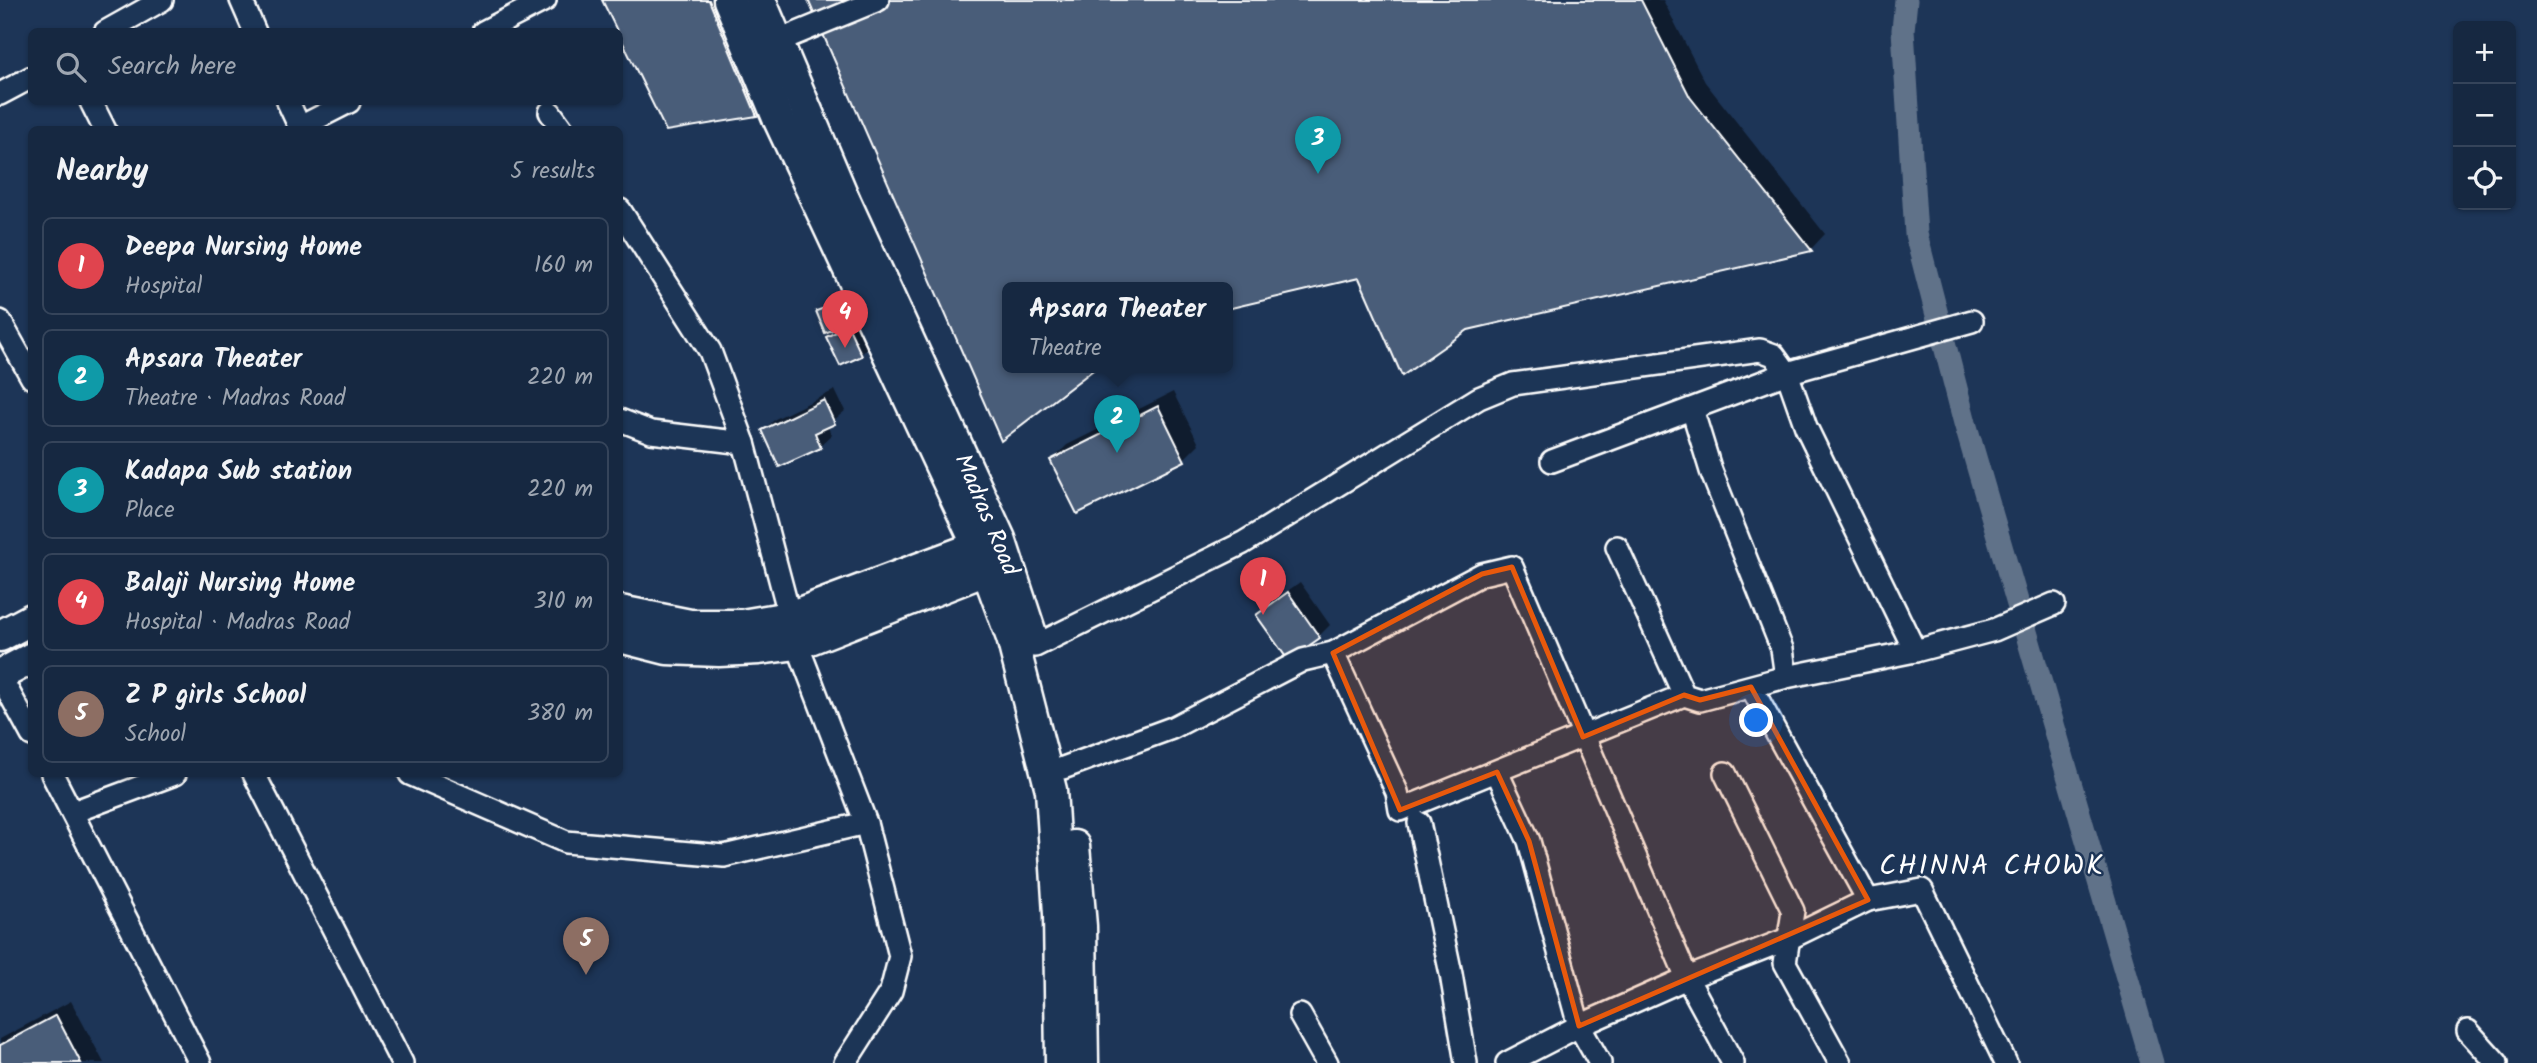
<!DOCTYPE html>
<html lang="en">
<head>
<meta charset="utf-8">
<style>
	:root { --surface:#162841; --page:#1f3048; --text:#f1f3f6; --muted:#9ea6b1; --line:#35445a; --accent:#bca0f2 }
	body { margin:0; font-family:Kalam,sans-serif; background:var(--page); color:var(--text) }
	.controls { position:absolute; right:21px; top:21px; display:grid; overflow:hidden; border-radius:10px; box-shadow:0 2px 5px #0004 }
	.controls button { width:63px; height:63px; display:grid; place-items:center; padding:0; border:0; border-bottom:2px solid var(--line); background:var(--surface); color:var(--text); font:35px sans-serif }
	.you { position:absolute; left:1757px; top:721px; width:24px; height:24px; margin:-18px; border:5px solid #fff; border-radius:50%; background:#1a73e8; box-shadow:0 0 0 10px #1a73e833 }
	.badge { display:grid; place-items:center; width:46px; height:46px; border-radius:50%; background:var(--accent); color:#fff; font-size:23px; font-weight:700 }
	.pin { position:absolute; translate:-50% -58px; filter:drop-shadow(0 2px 4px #0008) }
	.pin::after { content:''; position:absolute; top:37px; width:24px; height:21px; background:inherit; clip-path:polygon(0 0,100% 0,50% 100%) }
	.popup { position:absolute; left:1002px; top:282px; width:231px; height:91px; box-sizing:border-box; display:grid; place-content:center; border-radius:10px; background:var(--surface); filter:drop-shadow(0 2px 5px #0005); font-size:23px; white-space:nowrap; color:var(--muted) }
	.popup b { font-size:26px; color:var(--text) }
	.popup::after { content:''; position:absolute; left:50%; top:100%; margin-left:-14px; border:14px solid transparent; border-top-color:var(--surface) }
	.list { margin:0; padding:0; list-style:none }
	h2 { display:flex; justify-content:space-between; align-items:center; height:91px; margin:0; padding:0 28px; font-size:30px }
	h2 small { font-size:23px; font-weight:400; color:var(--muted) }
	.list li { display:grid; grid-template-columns:46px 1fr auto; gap:21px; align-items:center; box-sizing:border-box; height:98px; margin:0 14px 14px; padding:0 14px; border:2px solid var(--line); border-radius:10px }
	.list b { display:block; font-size:26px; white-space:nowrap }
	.list p { margin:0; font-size:23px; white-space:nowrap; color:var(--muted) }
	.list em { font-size:23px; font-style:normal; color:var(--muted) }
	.icon { flex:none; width:38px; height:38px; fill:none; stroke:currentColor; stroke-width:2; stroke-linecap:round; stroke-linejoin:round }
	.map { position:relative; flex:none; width:2537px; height:1063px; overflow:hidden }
	.search { position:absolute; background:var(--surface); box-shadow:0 2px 5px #0004; left:28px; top:28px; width:595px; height:77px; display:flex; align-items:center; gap:18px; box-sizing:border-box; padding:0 24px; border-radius:10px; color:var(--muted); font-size:26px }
	.panel { position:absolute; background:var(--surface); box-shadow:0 2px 5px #0004; left:28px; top:126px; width:595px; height:651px; border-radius:10px }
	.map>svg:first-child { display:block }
	.shadow { fill:#0007 }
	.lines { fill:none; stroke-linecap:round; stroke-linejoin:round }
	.canal { stroke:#617289; stroke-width:23 }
	.building { fill:#4a5d79; stroke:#fff; stroke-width:2 }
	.minor-casing { stroke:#fff; stroke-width:26 }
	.secondary-casing { stroke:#fff; stroke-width:35 }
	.minor { stroke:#1d3557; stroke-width:21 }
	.secondary { stroke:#1d3557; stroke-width:30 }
	.marked { fill:#e8590c; fill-opacity:0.2; stroke:#e8590c; stroke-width:5; stroke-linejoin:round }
	.labels { text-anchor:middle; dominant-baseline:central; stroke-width:5; stroke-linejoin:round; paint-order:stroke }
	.street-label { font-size:24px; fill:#fff; stroke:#1d3557 }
	.quarter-label { font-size:28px; letter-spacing:2px; fill:#fff; stroke:#1d3557 }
</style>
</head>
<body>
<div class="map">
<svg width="2537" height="1063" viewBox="0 0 2537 1063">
	<rect width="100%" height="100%" fill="#1d3557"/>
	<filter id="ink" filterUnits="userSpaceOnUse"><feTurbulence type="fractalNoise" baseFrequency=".0143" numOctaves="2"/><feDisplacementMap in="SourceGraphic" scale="14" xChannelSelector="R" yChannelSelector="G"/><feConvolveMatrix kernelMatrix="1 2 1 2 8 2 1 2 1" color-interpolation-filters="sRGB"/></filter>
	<g filter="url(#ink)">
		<!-- shadow -->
		<g class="shadow">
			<polygon points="604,0 730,0 771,100 756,115"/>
			<polygon points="810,0 1663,0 1705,82 1825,234 1811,249 1467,329 1360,276 1227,287 1007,287 1002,439"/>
			<polygon points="851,295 859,313 849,323 856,320 869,347 861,354 841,364 828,337 841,325 818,312 826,305"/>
			<polygon points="835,390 845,411 827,426 832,435 820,446 780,465 764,430 775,419"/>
			<polygon points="1173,392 1199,444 1184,459 1052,460 1067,445"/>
			<polygon points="1300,582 1330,625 1319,636 1288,658 1258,615 1269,604"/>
			<polygon points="71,1001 104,1063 0,1063 0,1039"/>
		</g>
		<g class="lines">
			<!-- canal -->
			<polyline class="canal" points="1906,0 1903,30 1916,234 1965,423 2152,1063"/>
		</g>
		<!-- building -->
		<g class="building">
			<polygon points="602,0 709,0 757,116 666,131"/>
			<polygon points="808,0 1641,0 1690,97 1812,251 1468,330 1402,376 1359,278 1227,309 1227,287 1007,287 1007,367 1097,367 1001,441"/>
			<polygon points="844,301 852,322 825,333 816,311"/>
			<polygon points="848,326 862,356 840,366 826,337"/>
			<polygon points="824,400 835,424 815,433 821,448 779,467 762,430"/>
			<polygon points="1158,406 1185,461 1077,514 1050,460"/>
			<polygon points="1288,592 1320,638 1288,660 1256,615"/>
			<polygon points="56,1015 81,1063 0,1063 0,1045"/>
		</g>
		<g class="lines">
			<defs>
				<g id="minor">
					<polyline points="241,0 255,32"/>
					<polyline points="105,32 162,0"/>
					<polyline points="483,32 545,0"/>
					<polyline points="778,41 878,0"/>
					<polyline points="0,94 32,77"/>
					<polyline points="91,102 105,130"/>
					<polyline points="288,102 301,130"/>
					<polyline points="550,112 563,130"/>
					<polyline points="300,127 349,102"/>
					<polyline points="620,210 710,351 744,443"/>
					<polyline points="0,321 32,378"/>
					<polyline points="1692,409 1711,471 1782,649 1786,677"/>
					<polyline points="1552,461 1787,373 1972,321"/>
					<polyline points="1617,547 1684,695 1700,700 1786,677 1915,651 1994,630 2054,604"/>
					<polyline points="1035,646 1243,543 1479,398 1513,384 1760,350 1774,355 1787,373 1806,427 1915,651"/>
					<polyline points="1333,653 1397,792 1400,810 1684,695"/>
					<polyline points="0,676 32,735"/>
					<polyline points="1751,687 1868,900 1922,890 2006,1063"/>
					<polyline points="1063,768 1172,728 1303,660 1333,653 1482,574 1512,567 1687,978 1733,1063"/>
					<polyline points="1497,772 1529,841 1579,1026 1600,1063"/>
					<polyline points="1725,773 1793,911 1785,963 1840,1063"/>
					<polyline points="52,774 200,1063"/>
					<polyline points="254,774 402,1063"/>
					<polyline points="410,774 566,842 724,856 866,823 797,644 744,443 651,432 620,420"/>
					<polyline points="73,812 175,774"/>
					<polyline points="1419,823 1451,974 1466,1063"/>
					<polyline points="1300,1015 1327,1063"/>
					<polyline points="2468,1031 2497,1063"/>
					<polyline points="845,1063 891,991 900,956 866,823"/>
					<polyline points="1507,1063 1579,1026 1687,978 1790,938 1868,900"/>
				</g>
				<g id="secondary">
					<polyline points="729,0 778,118 978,546 1012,638 1051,790 1059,914 1061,1063"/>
					<polyline points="760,0 845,201 1000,539 1032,637"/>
					<polyline points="620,611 690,625 742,625 789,617 995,540"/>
					<polyline points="0,636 32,619"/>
					<polyline points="620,637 667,649 719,651 759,649 797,644 1004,563"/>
					<polyline points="0,675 32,658"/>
					<polyline points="1074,846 1081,926 1083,1063"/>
				</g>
			</defs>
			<!-- minor casing -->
			<use href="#minor" class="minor-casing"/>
			<!-- secondary casing -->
			<use href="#secondary" class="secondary-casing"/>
			<!-- minor -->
			<use href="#minor" class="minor"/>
			<!-- secondary -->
			<use href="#secondary" class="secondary"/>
		</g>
	</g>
	<!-- marked area -->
	<path class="marked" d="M 1512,567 L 1583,737 L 1684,695 L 1700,700 L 1751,687 L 1868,900 L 1579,1026 L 1529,841 L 1497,772 L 1400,810 L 1333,653 L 1482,574 Z"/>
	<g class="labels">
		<!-- street labels -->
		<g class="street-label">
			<text transform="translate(986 515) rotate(67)">Madras Road</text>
		</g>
		<!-- quarter labels -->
		<g class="quarter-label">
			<text x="1992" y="866">CHINNA CHOWK</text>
		</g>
	</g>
</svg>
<div class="controls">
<button>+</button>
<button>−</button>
<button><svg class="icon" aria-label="locate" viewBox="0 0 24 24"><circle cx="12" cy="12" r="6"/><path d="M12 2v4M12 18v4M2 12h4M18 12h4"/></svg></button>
</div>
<div class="you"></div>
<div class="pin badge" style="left:1263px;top:615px;background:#e0444e">1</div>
<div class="pin badge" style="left:1117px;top:453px;background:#0f9aa8">2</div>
<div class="popup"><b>Apsara Theater</b>Theatre</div>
<div class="pin badge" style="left:1318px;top:174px;background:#0f9aa8">3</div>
<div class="pin badge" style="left:845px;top:348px;background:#e0444e">4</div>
<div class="pin badge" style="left:586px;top:975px;background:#8d6e63">5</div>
<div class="search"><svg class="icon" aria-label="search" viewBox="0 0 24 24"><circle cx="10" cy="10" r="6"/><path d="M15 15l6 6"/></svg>Search here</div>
<section class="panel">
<h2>Nearby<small>5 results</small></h2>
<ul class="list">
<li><span class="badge" style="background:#e0444e">1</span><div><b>Deepa Nursing Home</b><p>Hospital</p></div><em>160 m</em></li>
<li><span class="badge" style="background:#0f9aa8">2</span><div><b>Apsara Theater</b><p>Theatre · Madras Road</p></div><em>220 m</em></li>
<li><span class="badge" style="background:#0f9aa8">3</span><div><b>Kadapa Sub station</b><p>Place</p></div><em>220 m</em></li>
<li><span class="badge" style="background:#e0444e">4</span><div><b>Balaji Nursing Home</b><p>Hospital · Madras Road</p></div><em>310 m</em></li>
<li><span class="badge" style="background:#8d6e63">5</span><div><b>Z P girls School</b><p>School</p></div><em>380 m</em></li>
</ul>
</section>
</div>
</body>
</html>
